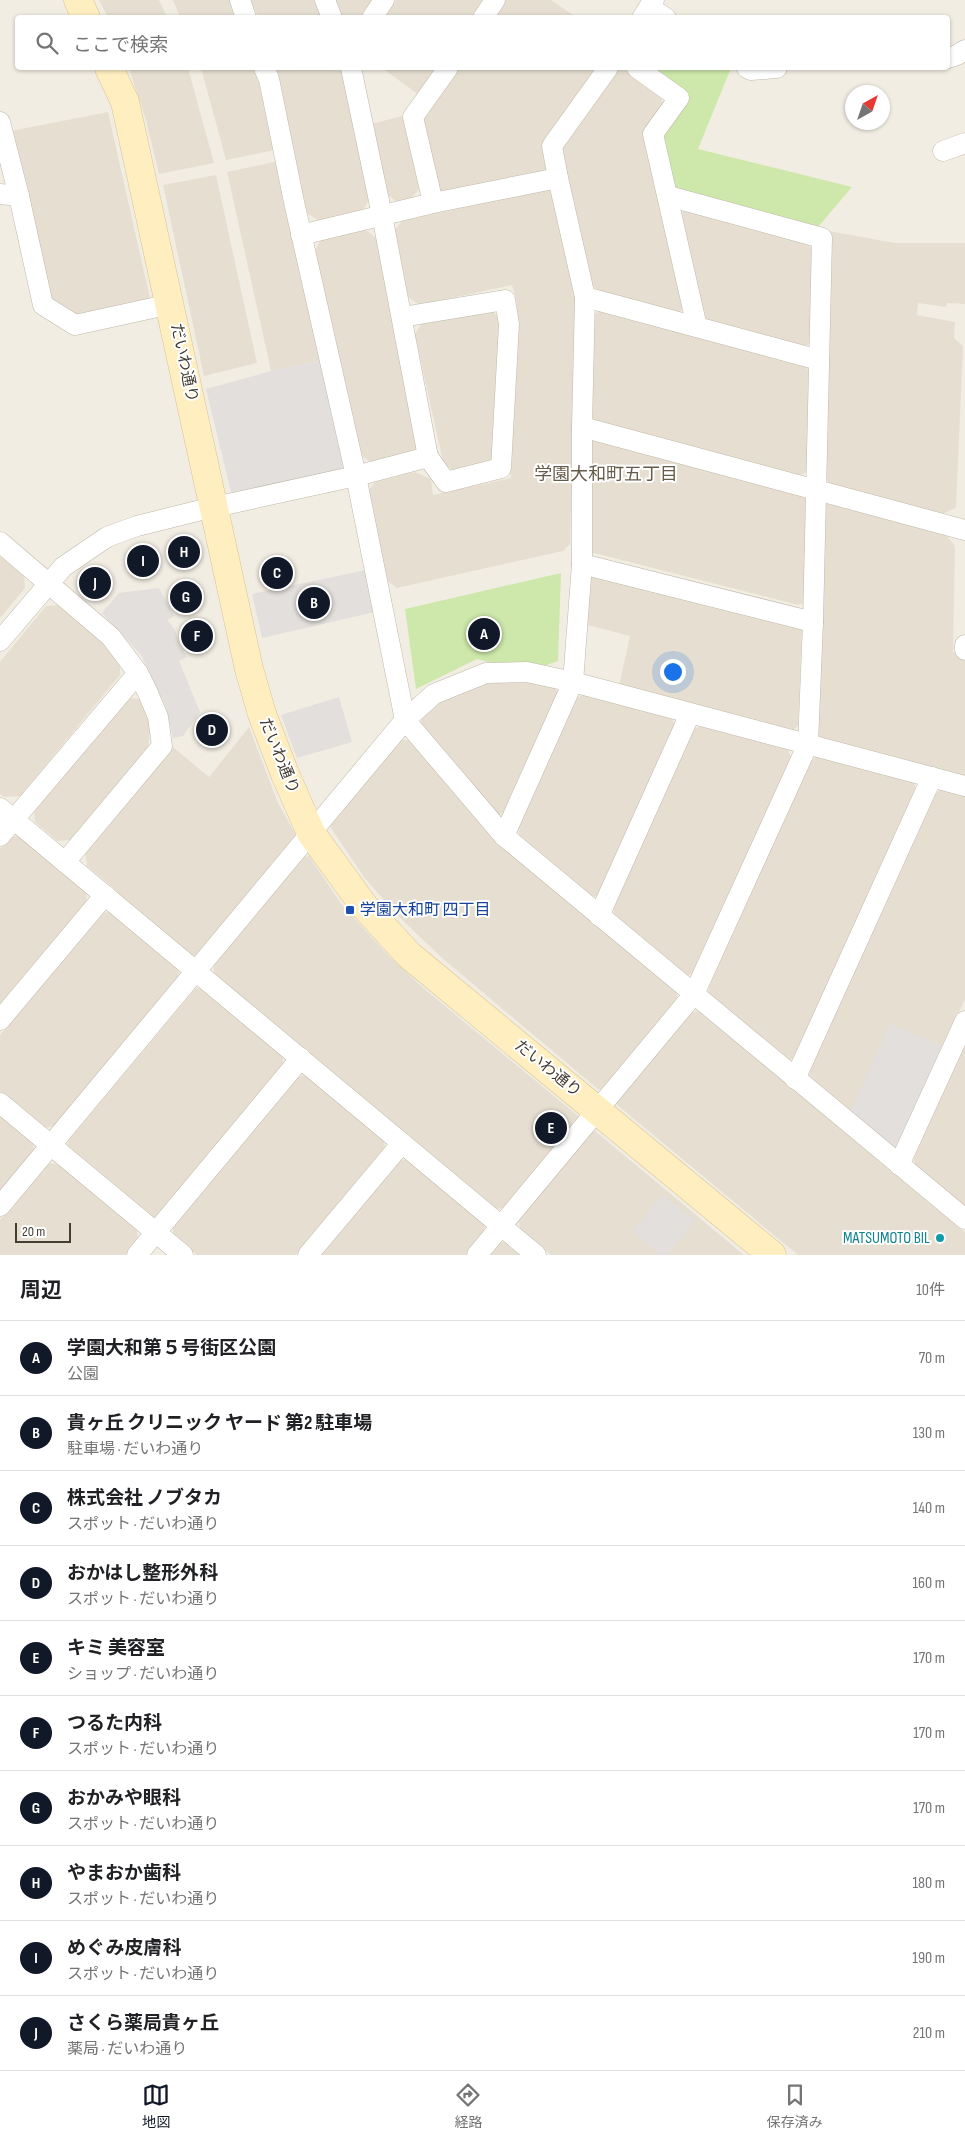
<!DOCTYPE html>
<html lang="ja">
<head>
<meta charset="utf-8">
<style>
	:root { --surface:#fff; --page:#f6f6f6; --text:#202124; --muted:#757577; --line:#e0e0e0; --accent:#111827 }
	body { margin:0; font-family:"Sofia Sans Condensed","Noto Sans JP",sans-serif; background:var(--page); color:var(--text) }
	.compass { position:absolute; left:845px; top:85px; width:45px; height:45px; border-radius:50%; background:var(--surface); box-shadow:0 1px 4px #0004; rotate:40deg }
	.scale { position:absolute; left:15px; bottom:12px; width:56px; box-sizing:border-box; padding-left:5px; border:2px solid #443d33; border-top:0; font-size:14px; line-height:18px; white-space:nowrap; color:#443d33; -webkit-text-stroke:4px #fff; paint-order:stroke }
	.you { position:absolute; left:672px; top:671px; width:18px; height:18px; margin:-12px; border:4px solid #fff; border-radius:50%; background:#1a73e8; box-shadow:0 0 0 8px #1a73e833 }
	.badge { display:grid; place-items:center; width:32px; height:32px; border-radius:50%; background:var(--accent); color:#fff; font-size:16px; font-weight:700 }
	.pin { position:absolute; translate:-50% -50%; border:2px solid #fff; box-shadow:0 1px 5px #0006 }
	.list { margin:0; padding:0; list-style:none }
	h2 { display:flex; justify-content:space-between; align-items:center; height:65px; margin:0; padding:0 20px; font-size:21px }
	h2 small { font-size:16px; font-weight:400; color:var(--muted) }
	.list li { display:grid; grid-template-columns:32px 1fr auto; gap:15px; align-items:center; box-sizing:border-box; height:75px; padding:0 20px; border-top:1px solid var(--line) }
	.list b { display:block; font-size:19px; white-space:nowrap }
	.list p { margin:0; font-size:16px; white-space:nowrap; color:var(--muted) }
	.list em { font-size:16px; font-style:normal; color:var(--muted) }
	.icon { flex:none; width:28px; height:28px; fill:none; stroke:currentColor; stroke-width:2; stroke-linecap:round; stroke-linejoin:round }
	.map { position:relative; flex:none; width:965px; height:1255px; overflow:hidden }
	.search { position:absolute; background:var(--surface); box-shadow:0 1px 4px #0004; left:15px; right:15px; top:15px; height:55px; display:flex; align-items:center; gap:12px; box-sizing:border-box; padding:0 18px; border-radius:5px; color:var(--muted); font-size:19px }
	.sheet { height:815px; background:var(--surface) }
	nav { display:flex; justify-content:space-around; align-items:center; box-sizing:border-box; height:70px; border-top:1px solid var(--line); background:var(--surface); font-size:14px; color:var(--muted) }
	nav a { display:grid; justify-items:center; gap:2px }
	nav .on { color:var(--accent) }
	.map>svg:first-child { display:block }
	.residential { fill:#e6dfd1 }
	.green { fill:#cde8aa }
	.parking { fill:#e2dfdc }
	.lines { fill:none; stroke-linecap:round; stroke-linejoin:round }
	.street-casing { stroke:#c0b8a8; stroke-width:21 }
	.secondary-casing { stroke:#d7c393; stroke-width:29 }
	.street { stroke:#fff; stroke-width:20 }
	.secondary { stroke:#ffeec0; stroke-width:28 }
	.transit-dot { fill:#1a4fb4; stroke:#fff; stroke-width:2 }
	.culture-dot { fill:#0f9aa8; stroke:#fff; stroke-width:2 }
	.labels { text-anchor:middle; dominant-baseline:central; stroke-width:4; stroke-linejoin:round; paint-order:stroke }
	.street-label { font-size:16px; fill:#443d33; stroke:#fff }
	.transit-label { font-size:16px; fill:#164399; stroke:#fff; text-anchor:start }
	.culture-label { font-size:16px; fill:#0d838f; stroke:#fff; text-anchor:end }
	.neighbourhood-label { font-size:18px; fill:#675b4a; stroke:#fff }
</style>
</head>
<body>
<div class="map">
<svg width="965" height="1255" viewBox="0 0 965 1255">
	<rect width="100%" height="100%" fill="#f2ede3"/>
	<!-- residential -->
	<g class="residential">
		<polygon points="99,0 159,0 167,17 108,17"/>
		<polygon points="173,0 231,0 238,17 180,17"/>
		<polygon points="250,0 314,0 322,17 258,17"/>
		<polygon points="332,0 374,0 361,18 339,17"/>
		<polygon points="396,0 485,0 473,17 384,18"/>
		<polygon points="505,0 551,0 576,17 493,18"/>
		<polygon points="129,68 188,68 214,163 159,174 146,120"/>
		<polygon points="201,68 255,68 275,150 226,160"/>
		<polygon points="274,68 342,68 370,198 362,212 319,221 307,213"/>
		<polygon points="382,68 438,68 419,95"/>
		<polygon points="457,68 597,68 548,168 543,174 438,193 421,120"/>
		<polygon points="616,69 624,69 662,99 683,309 678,313 600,294 590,282 561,147"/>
		<polygon points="108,112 151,303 75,320 49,303 11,131"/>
		<polygon points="402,116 419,189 409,201 399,203 389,196 371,124"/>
		<polygon points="278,161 322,360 271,371 227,172"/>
		<polygon points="216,175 257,363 204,376 163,185"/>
		<polygon points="547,189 554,194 576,300 570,544 563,551 397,588 387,581 367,492 375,482 415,472 431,479 433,495 511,478 517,304 512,285 419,305 407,296 393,232 402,221"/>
		<polygon points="684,211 806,243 812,249 810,344 804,346 708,323 703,316 680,215"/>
		<polygon points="365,229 376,238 421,442 413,453 371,462 360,455 315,251 321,239"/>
		<polygon points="829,231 895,243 965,243 965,304 947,303 946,307 918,303 917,315 955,322 954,338 963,346 956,508 942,514 829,483 824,474"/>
		<polygon points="487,309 499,316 496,454 486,467 455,472 443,462 415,334 422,323"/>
		<polygon points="599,311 805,364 809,372 808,472 799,475 597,423 591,416 593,316"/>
		<polygon points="593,438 800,492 806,500 804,603 798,605 590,552 589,442"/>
		<polygon points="828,501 944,532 955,546 953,652 965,655 965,778 821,740 816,734 823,505"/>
		<polygon points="0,554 24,574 25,588 0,618"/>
		<polygon points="590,569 802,629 798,725 792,732 619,686 630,636 584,624"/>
		<polygon points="61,605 101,637 120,659 120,675 20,796 4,797 0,794 0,662 46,606"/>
		<polygon points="504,682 528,682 555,687 558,695 504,813 497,815 421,726 421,718 440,702 477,685"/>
		<polygon points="583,695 671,717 675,725 598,896 590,897 520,838 518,827 577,698"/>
		<polygon points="126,698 142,699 150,728 148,748 71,840 57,841 35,822 34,809"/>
		<polygon points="702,726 788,749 791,757 694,973 686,976 615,917 613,908 693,729"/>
		<polygon points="249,727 278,803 297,837 198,955 189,956 118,896 117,891 87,866 85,851 173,747 209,777"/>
		<polygon points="401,740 410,740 676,991 678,1001 604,1089 599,1090 442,958 397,915 364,877 331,828 331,824"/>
		<polygon points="816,757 914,782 916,790 794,1059 788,1060 708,993 709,986 810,762"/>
		<polygon points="941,789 965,796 965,999 899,1144 892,1147 810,1079 809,1069 934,795"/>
		<polygon points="19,836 86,892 87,902 0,1006 0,849 10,837"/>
		<polygon points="309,856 342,905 389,956 422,987 578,1116 577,1121 504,1208 496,1209 214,973 214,965 304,857"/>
		<polygon points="111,912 178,968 179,978 55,1126 44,1128 0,1091 0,1035 102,913"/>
		<polygon points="196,988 204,989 282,1055 284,1065 156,1217 151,1217 68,1147 68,1141"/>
		<polygon points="700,1011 965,1232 965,1255 798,1255 616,1104 617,1100 692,1012"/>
		<polygon points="965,1043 965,1206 916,1167 913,1157"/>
		<polygon points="307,1075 384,1140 385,1149 296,1255 197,1255 173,1235 173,1226 298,1076"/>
		<polygon points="0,1115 33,1143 34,1151 0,1192"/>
		<polygon points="595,1131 744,1255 551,1255 520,1229 519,1221 591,1132"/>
		<polygon points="399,1160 409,1160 484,1223 485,1233 466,1255 319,1255"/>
		<polygon points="48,1163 59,1164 137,1229 138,1239 125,1255 0,1255 0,1220"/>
		<polygon points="507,1242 523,1255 489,1255 499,1243"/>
	</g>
	<!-- green -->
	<g class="green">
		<polygon points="653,68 731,68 698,149 852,187 818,227 680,190 673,185 662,138 687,100"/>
		<polygon points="561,573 558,661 527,672 477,659 416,689 405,609"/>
	</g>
	<!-- parking -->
	<g class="parking">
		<polygon points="322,360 345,463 340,472 232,496 206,389 271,371"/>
		<polygon points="366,570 375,612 262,638 252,594"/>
		<polygon points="159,588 174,616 167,620 175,630 180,646 187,657 179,661 200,712 183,736 173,738 166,707 141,655 102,613 119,593"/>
		<polygon points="339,697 352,742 297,758 281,715"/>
		<polygon points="890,1023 943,1046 898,1147 891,1147 850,1113"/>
		<polygon points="662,1195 695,1220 667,1255 660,1255 632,1231"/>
	</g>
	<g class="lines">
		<defs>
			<g id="street">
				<polyline points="240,0 246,18"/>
				<polyline points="325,0 332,18"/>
				<polyline points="649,7 666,18"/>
				<polyline points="372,18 384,0"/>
				<polyline points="483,18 495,0"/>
				<polyline points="642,18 654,0"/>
				<polyline points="948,58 957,55 965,50"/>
				<polyline points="264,68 269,79 294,202 356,476 405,720 504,836 965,1219"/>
				<polyline points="637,68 679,98 653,134 697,327"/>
				<polyline points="747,68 751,70 777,68"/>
				<polyline points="0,122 19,196 43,305 75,325 171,304"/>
				<polyline points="943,151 965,143"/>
				<polyline points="558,178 552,146 608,68"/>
				<polyline points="0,194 19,196"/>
				<polyline points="433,203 413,117 448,68"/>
				<polyline points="301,235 433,203 558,178 585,297 582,427 582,564 573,682 504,836"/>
				<polyline points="585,297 819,360"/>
				<polyline points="402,317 505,300 509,324 501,468 446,482 428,457"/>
				<polyline points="582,427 965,530"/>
				<polyline points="0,542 111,637 138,673 148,693 158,717 162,746 65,862"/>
				<polyline points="582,564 813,622"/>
				<polyline points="0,641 63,567 107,537 137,526 201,510 356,476 428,457 382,215 351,68"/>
				<polyline points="965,645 965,650"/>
				<polyline points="0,808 536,1255"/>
				<polyline points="0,836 138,673"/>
				<polyline points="599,916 690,714"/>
				<polyline points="0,1020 105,895"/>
				<polyline points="795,1079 932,777"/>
				<polyline points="0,1103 183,1255"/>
				<polyline points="899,1165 965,1021"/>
				<polyline points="0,1206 405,720 434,694 486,673 527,672 573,682 965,786"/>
				<polyline points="137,1255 301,1058"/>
				<polyline points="308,1255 402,1143"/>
				<polyline points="477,1255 694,994 808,744 813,622 822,238 668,196"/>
			</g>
			<g id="secondary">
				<polyline points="78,0 86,18"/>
				<polyline points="109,68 125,102 249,669 262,714 285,774 311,833 364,906 409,955 772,1255"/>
			</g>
		</defs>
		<!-- street casing -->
		<use href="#street" class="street-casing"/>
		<!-- secondary casing -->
		<use href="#secondary" class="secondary-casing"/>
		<!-- street -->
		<use href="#street" class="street"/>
		<!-- secondary -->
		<use href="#secondary" class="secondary"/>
	</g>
	<!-- markers -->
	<rect class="transit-dot" x="345" y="905" width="10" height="10" rx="2.5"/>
	<circle class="culture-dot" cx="940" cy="1238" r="5"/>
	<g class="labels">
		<!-- street labels -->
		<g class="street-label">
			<text transform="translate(184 363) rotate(78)">だいわ通り</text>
			<text transform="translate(279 756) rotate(68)">だいわ通り</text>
			<text transform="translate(548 1069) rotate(39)">だいわ通り</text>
		</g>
		<!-- transit labels -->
		<g class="transit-label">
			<text x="360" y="910">学園大和町 四丁目</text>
		</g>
		<!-- culture labels -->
		<g class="culture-label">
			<text x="930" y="1238">MATSUMOTO BIL</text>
		</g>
		<!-- neighbourhood labels -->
		<g class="neighbourhood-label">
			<text x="606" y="474">学園大和町五丁目</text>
		</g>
	</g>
</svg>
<svg class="compass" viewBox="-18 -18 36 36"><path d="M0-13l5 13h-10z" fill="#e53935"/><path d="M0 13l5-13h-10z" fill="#757577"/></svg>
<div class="scale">20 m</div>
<div class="you"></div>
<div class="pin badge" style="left:484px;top:634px">A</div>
<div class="pin badge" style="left:314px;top:603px">B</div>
<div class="pin badge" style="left:277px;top:573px">C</div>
<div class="pin badge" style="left:212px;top:730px">D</div>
<div class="pin badge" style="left:551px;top:1128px">E</div>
<div class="pin badge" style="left:197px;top:636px">F</div>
<div class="pin badge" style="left:186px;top:597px">G</div>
<div class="pin badge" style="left:184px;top:552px">H</div>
<div class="pin badge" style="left:143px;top:561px">I</div>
<div class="pin badge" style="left:95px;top:583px">J</div>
<div class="search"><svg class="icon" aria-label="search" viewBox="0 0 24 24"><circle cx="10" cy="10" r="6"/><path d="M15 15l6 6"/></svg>ここで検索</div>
</div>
<section class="sheet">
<h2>周辺<small>10件</small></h2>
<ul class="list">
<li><span class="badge">A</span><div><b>学園大和第５号街区公園</b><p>公園</p></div><em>70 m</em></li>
<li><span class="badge">B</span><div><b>貴ヶ丘 クリニック ヤード 第2 駐車場</b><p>駐車場 · だいわ通り</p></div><em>130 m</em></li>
<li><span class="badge">C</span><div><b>株式会社 ノブタカ</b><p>スポット · だいわ通り</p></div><em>140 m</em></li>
<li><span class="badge">D</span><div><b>おかはし整形外科</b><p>スポット · だいわ通り</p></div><em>160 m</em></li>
<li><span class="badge">E</span><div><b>キミ 美容室</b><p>ショップ · だいわ通り</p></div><em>170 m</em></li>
<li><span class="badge">F</span><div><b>つるた内科</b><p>スポット · だいわ通り</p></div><em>170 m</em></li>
<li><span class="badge">G</span><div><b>おかみや眼科</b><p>スポット · だいわ通り</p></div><em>170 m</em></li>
<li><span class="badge">H</span><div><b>やまおか歯科</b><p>スポット · だいわ通り</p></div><em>180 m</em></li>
<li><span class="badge">I</span><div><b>めぐみ皮膚科</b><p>スポット · だいわ通り</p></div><em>190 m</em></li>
<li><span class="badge">J</span><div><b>さくら薬局貴ヶ丘</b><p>薬局 · だいわ通り</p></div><em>210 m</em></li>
</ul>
</section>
<nav>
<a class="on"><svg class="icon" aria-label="map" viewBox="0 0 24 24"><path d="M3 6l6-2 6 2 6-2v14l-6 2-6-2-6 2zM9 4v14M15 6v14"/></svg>地図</a>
<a><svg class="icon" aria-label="directions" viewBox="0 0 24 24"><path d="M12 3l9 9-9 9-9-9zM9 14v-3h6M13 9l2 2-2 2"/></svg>経路</a>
<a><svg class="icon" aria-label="saved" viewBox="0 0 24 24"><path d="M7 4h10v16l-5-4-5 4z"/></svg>保存済み</a>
</nav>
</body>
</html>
